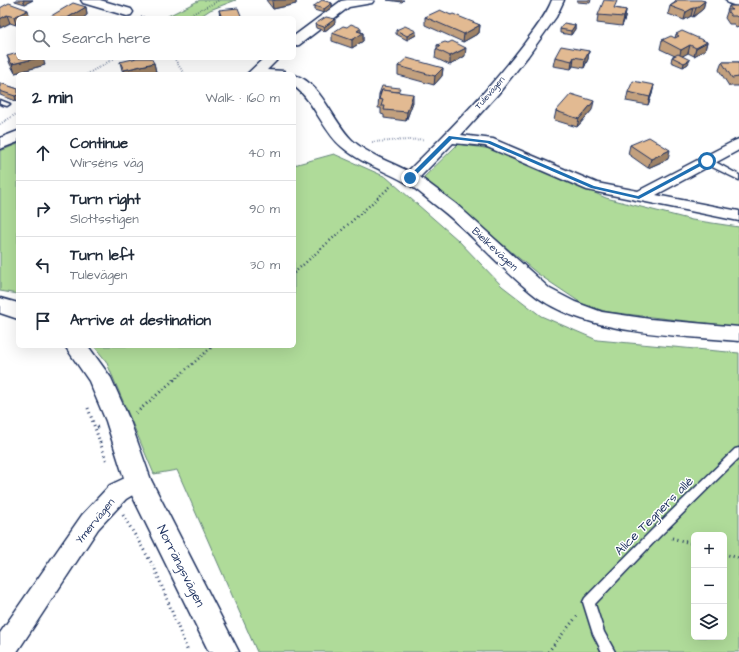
<!DOCTYPE html>
<html lang="en">
<head>
<meta charset="utf-8">
<style>
	:root { --surface:#fff; --page:#f6f6f7; --text:#1f2937; --muted:#747a83; --line:#e0e1e3 }
	body { margin:0; font-family:"Architects Daughter",sans-serif; background:var(--page); color:var(--text) }
	.controls { position:absolute; right:12px; bottom:12px; display:grid; overflow:hidden; border-radius:6px; box-shadow:0 4px 16px #0002 }
	.controls button { width:36px; height:36px; display:grid; place-items:center; padding:0; border:0; border-bottom:1px solid var(--line); background:var(--surface); color:var(--text); font:20px sans-serif }
	.stop { position:absolute; width:12px; height:12px; margin:-9px; border:3px solid #1f6fb2; border-radius:50%; background:#fff }
	.stop.end { background:#1f6fb2; border-color:#fff; box-shadow:0 1px 4px #0008 }
	.list { margin:0; padding:0; list-style:none }
	h2 { display:flex; justify-content:space-between; align-items:center; height:52px; margin:0; padding:0 16px; font-size:17px }
	h2 small { font-size:13px; font-weight:400; color:var(--muted) }
	.list li { display:grid; grid-template-columns:26px 1fr auto; gap:12px; align-items:center; box-sizing:border-box; height:56px; padding:0 16px; border-top:1px solid var(--line) }
	.list b { display:block; font-size:15px; white-space:nowrap }
	.list p { margin:0; font-size:13px; white-space:nowrap; color:var(--muted) }
	.list em { font-size:13px; font-style:normal; color:var(--muted) }
	.icon { flex:none; width:22px; height:22px; fill:none; stroke:currentColor; stroke-width:2; stroke-linecap:round; stroke-linejoin:round }
	.map { position:relative; flex:none; width:739px; height:652px; overflow:hidden }
	.search { position:absolute; background:var(--surface); box-shadow:0 4px 16px #0002; left:16px; top:16px; width:280px; height:44px; display:flex; align-items:center; gap:10px; box-sizing:border-box; padding:0 14px; border-radius:6px; color:var(--muted); font-size:15px }
	.panel { position:absolute; background:var(--surface); box-shadow:0 4px 16px #0002; left:16px; top:72px; width:280px; height:276px; border-radius:6px }
	.map>svg:first-child { display:block }
	.green { fill:#afdb99; stroke:#65857c; fill-rule:evenodd }
	.lines { fill:none; stroke-linecap:round; stroke-linejoin:round }
	.service-casing { stroke:#1b2f5e; stroke-width:3 }
	.minor-casing { stroke:#1b2f5e; stroke-width:3 }
	.tertiary-casing { stroke:#1b2f5e; stroke-width:3 }
	.path-far2 { stroke:#1b2f5e; stroke-width:2; stroke-dasharray:0.5 2; stroke-linecap:butt }
	.path-far1 { stroke:#1b2f5e; stroke-width:2.5; stroke-dasharray:1 3; stroke-linecap:butt }
	.path { stroke:#1b2f5e; stroke-width:3; stroke-dasharray:1 3.5; stroke-linecap:butt }
	.service { fill:#fff; fill-rule:evenodd }
	.minor { fill:#fff; fill-rule:evenodd }
	.tertiary { fill:#fff; fill-rule:evenodd }
	.wall { fill:#c2a07e; stroke:#1b2f5e }
	.shaded-wall { fill:#9e8266; stroke:#1b2f5e }
	.building { fill:#e2ba92; stroke:#1b2f5e }
	.route { fill:#1f6fb2 }
	.labels { text-anchor:middle; dominant-baseline:central; stroke-width:3; stroke-linejoin:round; paint-order:stroke }
	.far-street-label { font-size:9px; fill:#1b2f5e; stroke:#fff }
	.street-label { font-size:11px; fill:#1b2f5e; stroke:#fff }
	.near-street-label { font-size:13px; fill:#1b2f5e; stroke:#fff }
</style>
</head>
<body>
<div class="map">
<svg width="739" height="652" viewBox="0 0 739 652">
	<rect width="100%" height="100%" fill="#fff"/>
	<filter id="ink" filterUnits="userSpaceOnUse"><feTurbulence type="fractalNoise" baseFrequency=".025" numOctaves="2"/><feDisplacementMap in="SourceGraphic" scale="8" xChannelSelector="R" yChannelSelector="G"/><feConvolveMatrix kernelMatrix="1 2 1 2 8 2 1 2 1" color-interpolation-filters="sRGB"/></filter>
	<g filter="url(#ink)">
		<!-- green -->
		<g class="green">
			<polygon points="200,0 236,0 210,10 198,18 164,18"/>
			<polygon points="18,144 18,294 0,291 0,151"/>
			<polygon points="458,144 498,150 606,198 692,220 739,227 739,327 608,312 584,305 538,274 423,178"/>
			<path d="M 334,154 L 386,177 L 458,240 L 502,286 L 541,316 L 597,340 L 739,353 L 739,652 L 257,652 L 177,470 L 154,474 L 106,361 L 94,346 L 294,346 L 294,165 ZM 694,535 L 724,535 L 724,637 L 694,637 Z"/>
		</g>
		<g class="lines">
			<defs>
				<g id="service">
					<polygon points="0,100 10,104 7,106 0,104"/>
					<polygon points="704,159 710,159 739,175 739,180 704,163"/>
					<polygon points="739,448 739,458 660,536 595,604 604,632 615,652 602,652 593,634 583,602 585,598 652,530 735,449"/>
				</g>
				<g id="minor">
					<polygon points="81,0 100,0 131,9 133,12 131,15 127,16 83,3"/>
					<polygon points="347,0 374,0 372,3 349,7 299,45 294,46 294,36 341,1"/>
					<path d="M 552,0 L 564,0 L 556,17 L 528,56 L 498,94 L 461,135 L 493,139 L 597,183 L 638,191 L 734,141 L 739,139 L 739,150 L 656,195 L 739,211 L 739,221 L 587,190 L 485,146 L 453,143 L 420,177 L 456,204 L 550,289 L 575,302 L 602,312 L 650,319 L 739,327 L 739,341 C 676,335 590,335 537,297 C 502,271 474,235 439,208 C 427,199 416,188 403,181 C 383,170 359,162 342,147 C 322,130 315,102 294,86 L 294,75 C 320,81 333,122 352,140 C 367,154 390,162 408,171 C 449,131 489,90 524,44 C 534,30 546,16 552,0 Z"/>
					<polygon points="726,0 739,0 739,7 728,3"/>
					<polygon points="264,58 279,58 267,70 284,71 286,74 247,74"/>
					<polygon points="18,131 18,142 0,149 0,138"/>
					<polygon points="138,472 146,475 149,481 146,487 126,499 98,529 17,652 0,652 0,633 82,515 110,485"/>
				</g>
				<g id="tertiary">
					<polygon points="0,298 18,303 18,319 0,313"/>
					<polygon points="65,346 88,346 111,378 130,421 151,480 239,652 209,652 125,481 106,421 89,381"/>
				</g>
			</defs>
			<!-- service casing -->
			<use href="#service" class="service-casing"/>
			<!-- minor casing -->
			<use href="#minor" class="minor-casing"/>
			<!-- tertiary casing -->
			<use href="#tertiary" class="tertiary-casing"/>
			<!-- path-far2 -->
			<g class="path-far2">
				<polyline points="141,16 146,18"/>
				<polyline points="184,18 220,0"/>
				<polyline points="174,58 184,74"/>
				<polyline points="87,74 115,58"/>
				<polyline points="0,124 18,113"/>
				<polyline points="372,142 426,139"/>
			</g>
			<!-- path-far1 -->
			<g class="path-far1">
				<polyline points="294,273 391,186"/>
				<polyline points="174,380 213,346"/>
			</g>
			<!-- path -->
			<g class="path">
				<polyline points="88,408 95,428"/>
				<polyline points="136,413 175,379"/>
				<polyline points="98,427 95,428 107,462"/>
				<polyline points="123,515 155,569 188,652"/>
				<polyline points="672,538 694,544"/>
				<polyline points="724,554 739,558"/>
				<polyline points="548,652 578,615"/>
			</g>
			<!-- service -->
			<use href="#service" class="service"/>
			<!-- minor -->
			<use href="#minor" class="minor"/>
			<!-- tertiary -->
			<use href="#tertiary" class="tertiary"/>
		</g>
		<!-- wall -->
		<g class="wall">
			<polygon points="15,0 33,0 25,4 15,1"/>
			<polygon points="266,0 296,0 296,4 273,9"/>
			<polygon points="387,0 404,0 402,2"/>
			<polygon points="577,0 591,0 590,3 577,2"/>
			<polygon points="675,1 705,1 703,9 693,17 691,16 684,20 668,14 670,6 674,3"/>
			<polygon points="332,3 332,7 324,13 314,10 314,6"/>
			<polygon points="729,6 739,6 739,27 736,28 734,24 729,24 725,18"/>
			<polygon points="86,7 87,15 83,18 51,18 51,16"/>
			<polygon points="0,8 30,18 18,18 18,24 16,25 10,23 0,28"/>
			<polygon points="615,8 626,10 625,18 622,26 597,23 598,15"/>
			<polygon points="219,10 242,18 220,18"/>
			<polygon points="451,15 480,25 479,33 463,42 425,25 425,17"/>
			<polygon points="335,23 325,31 316,28 315,24"/>
			<polygon points="575,25 575,29 571,35 560,33 560,29"/>
			<polygon points="396,30 416,35 407,40 396,34"/>
			<polygon points="361,32 363,33 363,41 352,48 332,41 332,33"/>
			<polygon points="676,34 707,42 705,50 694,56 688,53 682,56 688,64 683,67 671,62 672,57 675,56 660,49 662,40 675,38"/>
			<polygon points="437,45 465,56 450,65 435,58 436,49 437,49"/>
			<polygon points="589,51 588,59 584,68 573,66 571,69 553,66 555,57"/>
			<polygon points="7,56 45,65 15,73 10,64"/>
			<polygon points="120,62 154,63 156,72 145,74 124,74 122,70"/>
			<polygon points="722,62 739,62 739,86 729,86 719,70"/>
			<polygon points="398,66 443,68 442,76 434,85 398,75"/>
			<polygon points="0,83 18,89 18,100 16,101 0,95"/>
			<polygon points="654,85 652,94 648,105 626,101 628,92"/>
			<polygon points="400,92 413,102 406,121 384,118 384,115 381,114 381,108 378,108 379,94"/>
			<polygon points="592,110 577,127 554,120 556,111"/>
			<polygon points="630,145 668,159 648,168 628,154"/>
		</g>
		<!-- shaded-wall -->
		<g class="shaded-wall">
			<polygon points="23,0 33,0 25,4"/>
			<polygon points="276,0 296,0 296,4 273,9 272,1"/>
			<polygon points="705,1 703,9 693,17 696,8"/>
			<polygon points="332,3 332,7 324,13 324,9"/>
			<polygon points="86,7 87,15 83,18 67,18"/>
			<polygon points="693,8 691,16 684,20 686,12"/>
			<polygon points="28,10 30,18 18,18 18,24 16,25 14,17"/>
			<polygon points="626,10 625,18 622,26 624,17"/>
			<polygon points="7,15 10,23 0,28 0,19"/>
			<polygon points="335,19 335,23 325,31 324,27"/>
			<polygon points="480,25 479,33 463,42 464,34"/>
			<polygon points="575,25 575,29 571,35 571,31"/>
			<polygon points="361,28 361,33 363,33 363,41 352,48 352,40 357,31"/>
			<polygon points="416,31 416,35 407,40 407,36"/>
			<polygon points="707,42 705,50 694,56 696,48"/>
			<polygon points="690,45 688,53 679,58 681,50"/>
			<polygon points="466,48 465,56 450,65 450,56"/>
			<polygon points="589,51 588,59 584,68 585,59"/>
			<polygon points="574,57 573,66 571,69 572,61"/>
			<polygon points="38,58 43,58 45,65 15,73 12,64"/>
			<polygon points="690,60 688,64 683,67 684,63"/>
			<polygon points="154,63 156,72 145,74 125,74 124,70"/>
			<polygon points="443,68 442,76 434,85 435,76"/>
			<polygon points="654,85 652,94 648,105 650,97"/>
			<polygon points="413,94 413,102 406,121 407,112"/>
			<polygon points="18,95 18,100 16,101 15,96"/>
			<polygon points="594,101 592,110 577,127 579,119"/>
			<polygon points="670,150 668,159 648,168 651,159"/>
		</g>
		<!-- building -->
		<g class="building">
			<polygon points="322,0 332,3 324,9 314,6"/>
			<polygon points="604,0 617,1 614,8 626,10 624,17 598,15"/>
			<polygon points="676,0 701,0 705,1 696,8 693,8 686,12 670,6 677,2 675,1"/>
			<polygon points="9,3 28,10 14,17 7,15 0,19 0,8"/>
			<polygon points="73,3 86,7 67,18 58,18 51,16"/>
			<polygon points="729,6 739,6 739,19 736,16 731,16 727,10 732,10"/>
			<polygon points="238,8 242,18 222,18 219,10"/>
			<polygon points="440,10 451,15 453,14 480,25 464,34 425,17"/>
			<polygon points="326,17 335,19 324,27 315,24"/>
			<polygon points="564,23 575,25 571,31 560,29"/>
			<polygon points="351,24 361,28 357,31 363,33 352,40 332,33 343,26 347,27"/>
			<polygon points="405,26 416,31 407,36 396,30"/>
			<polygon points="682,31 707,42 696,48 690,45 681,50 662,40 671,36 675,38 679,36 676,34"/>
			<polygon points="452,41 466,48 450,56 436,49 440,47 437,45 445,42 448,43"/>
			<polygon points="561,46 589,51 585,59 574,57 572,61 555,57"/>
			<polygon points="18,53 18,58 38,58 12,64 7,56"/>
			<polygon points="678,54 690,60 684,63 672,57"/>
			<polygon points="137,58 151,58 154,63 124,70 120,62"/>
			<polygon points="407,58 443,68 435,76 398,66"/>
			<polygon points="722,62 739,62 739,77 732,78"/>
			<polygon points="633,81 654,85 650,97 628,92"/>
			<polygon points="0,83 18,89 18,95 15,96 0,91"/>
			<polygon points="382,86 400,88 398,92 382,90 380,94 379,94"/>
			<polygon points="382,90 413,94 407,112 384,110 385,106 381,106 383,100 379,99"/>
			<polygon points="571,94 594,101 579,119 556,111"/>
			<polygon points="649,137 670,150 651,159 630,145"/>
		</g>
	</g>
	<!-- route -->
	<polygon class="route" points="449,136 490,141 594,186 638,196 705,160 710,161 639,199 591,188 487,143 452,139 412,179 408,179 408,177"/>
	<g class="labels">
		<!-- far-street labels -->
		<g class="far-street-label">
			<text transform="translate(490 93) rotate(-49)">Tulevägen</text>
		</g>
		<!-- street labels -->
		<g class="street-label">
			<text transform="translate(495 249) rotate(43)">Bielkevägen</text>
			<text transform="translate(95 521) rotate(-51)">Ymervägen</text>
		</g>
		<!-- near-street labels -->
		<g class="near-street-label">
			<text transform="translate(654 516) rotate(-45)">Alice Tegners allé</text>
			<text transform="translate(181 566) rotate(63)">Norrängsvägen</text>
		</g>
	</g>
</svg>
<div class="controls">
<button>+</button>
<button>−</button>
<button><svg class="icon" aria-label="layers" viewBox="0 0 24 24"><path d="M12 4l9 5-9 5-9-5zM3 14l9 5 9-5"/></svg></button>
</div>
<div class="stop" style="left:707px;top:161px"></div>
<div class="stop end" style="left:410px;top:178px"></div>
<div class="search"><svg class="icon" aria-label="search" viewBox="0 0 24 24"><circle cx="10" cy="10" r="6"/><path d="M15 15l6 6"/></svg>Search here</div>
<section class="panel">
<h2>2 min<small>Walk · 160 m</small></h2>
<ul class="list">
<li><svg class="icon" aria-label="ahead" viewBox="0 0 24 24"><path d="M12 20V5M6 11l6-6 6 6"/></svg><div><b>Continue</b><p>Wirséns väg</p></div><em>40 m</em></li>
<li><svg class="icon" aria-label="right" viewBox="0 0 24 24"><path d="M7 20v-9h11M14 6l5 5-5 5"/></svg><div><b>Turn right</b><p>Slottsstigen</p></div><em>90 m</em></li>
<li><svg class="icon" aria-label="left" viewBox="0 0 24 24"><path d="M17 20v-9H6M10 6l-5 5 5 5"/></svg><div><b>Turn left</b><p>Tulevägen</p></div><em>30 m</em></li>
<li><svg class="icon" aria-label="arrive" viewBox="0 0 24 24"><path d="M6 21V4h12l-3 4 3 4H6"/></svg><div><b>Arrive at destination</b></div></li>
</ul>
</section>
</div>
</body>
</html>
